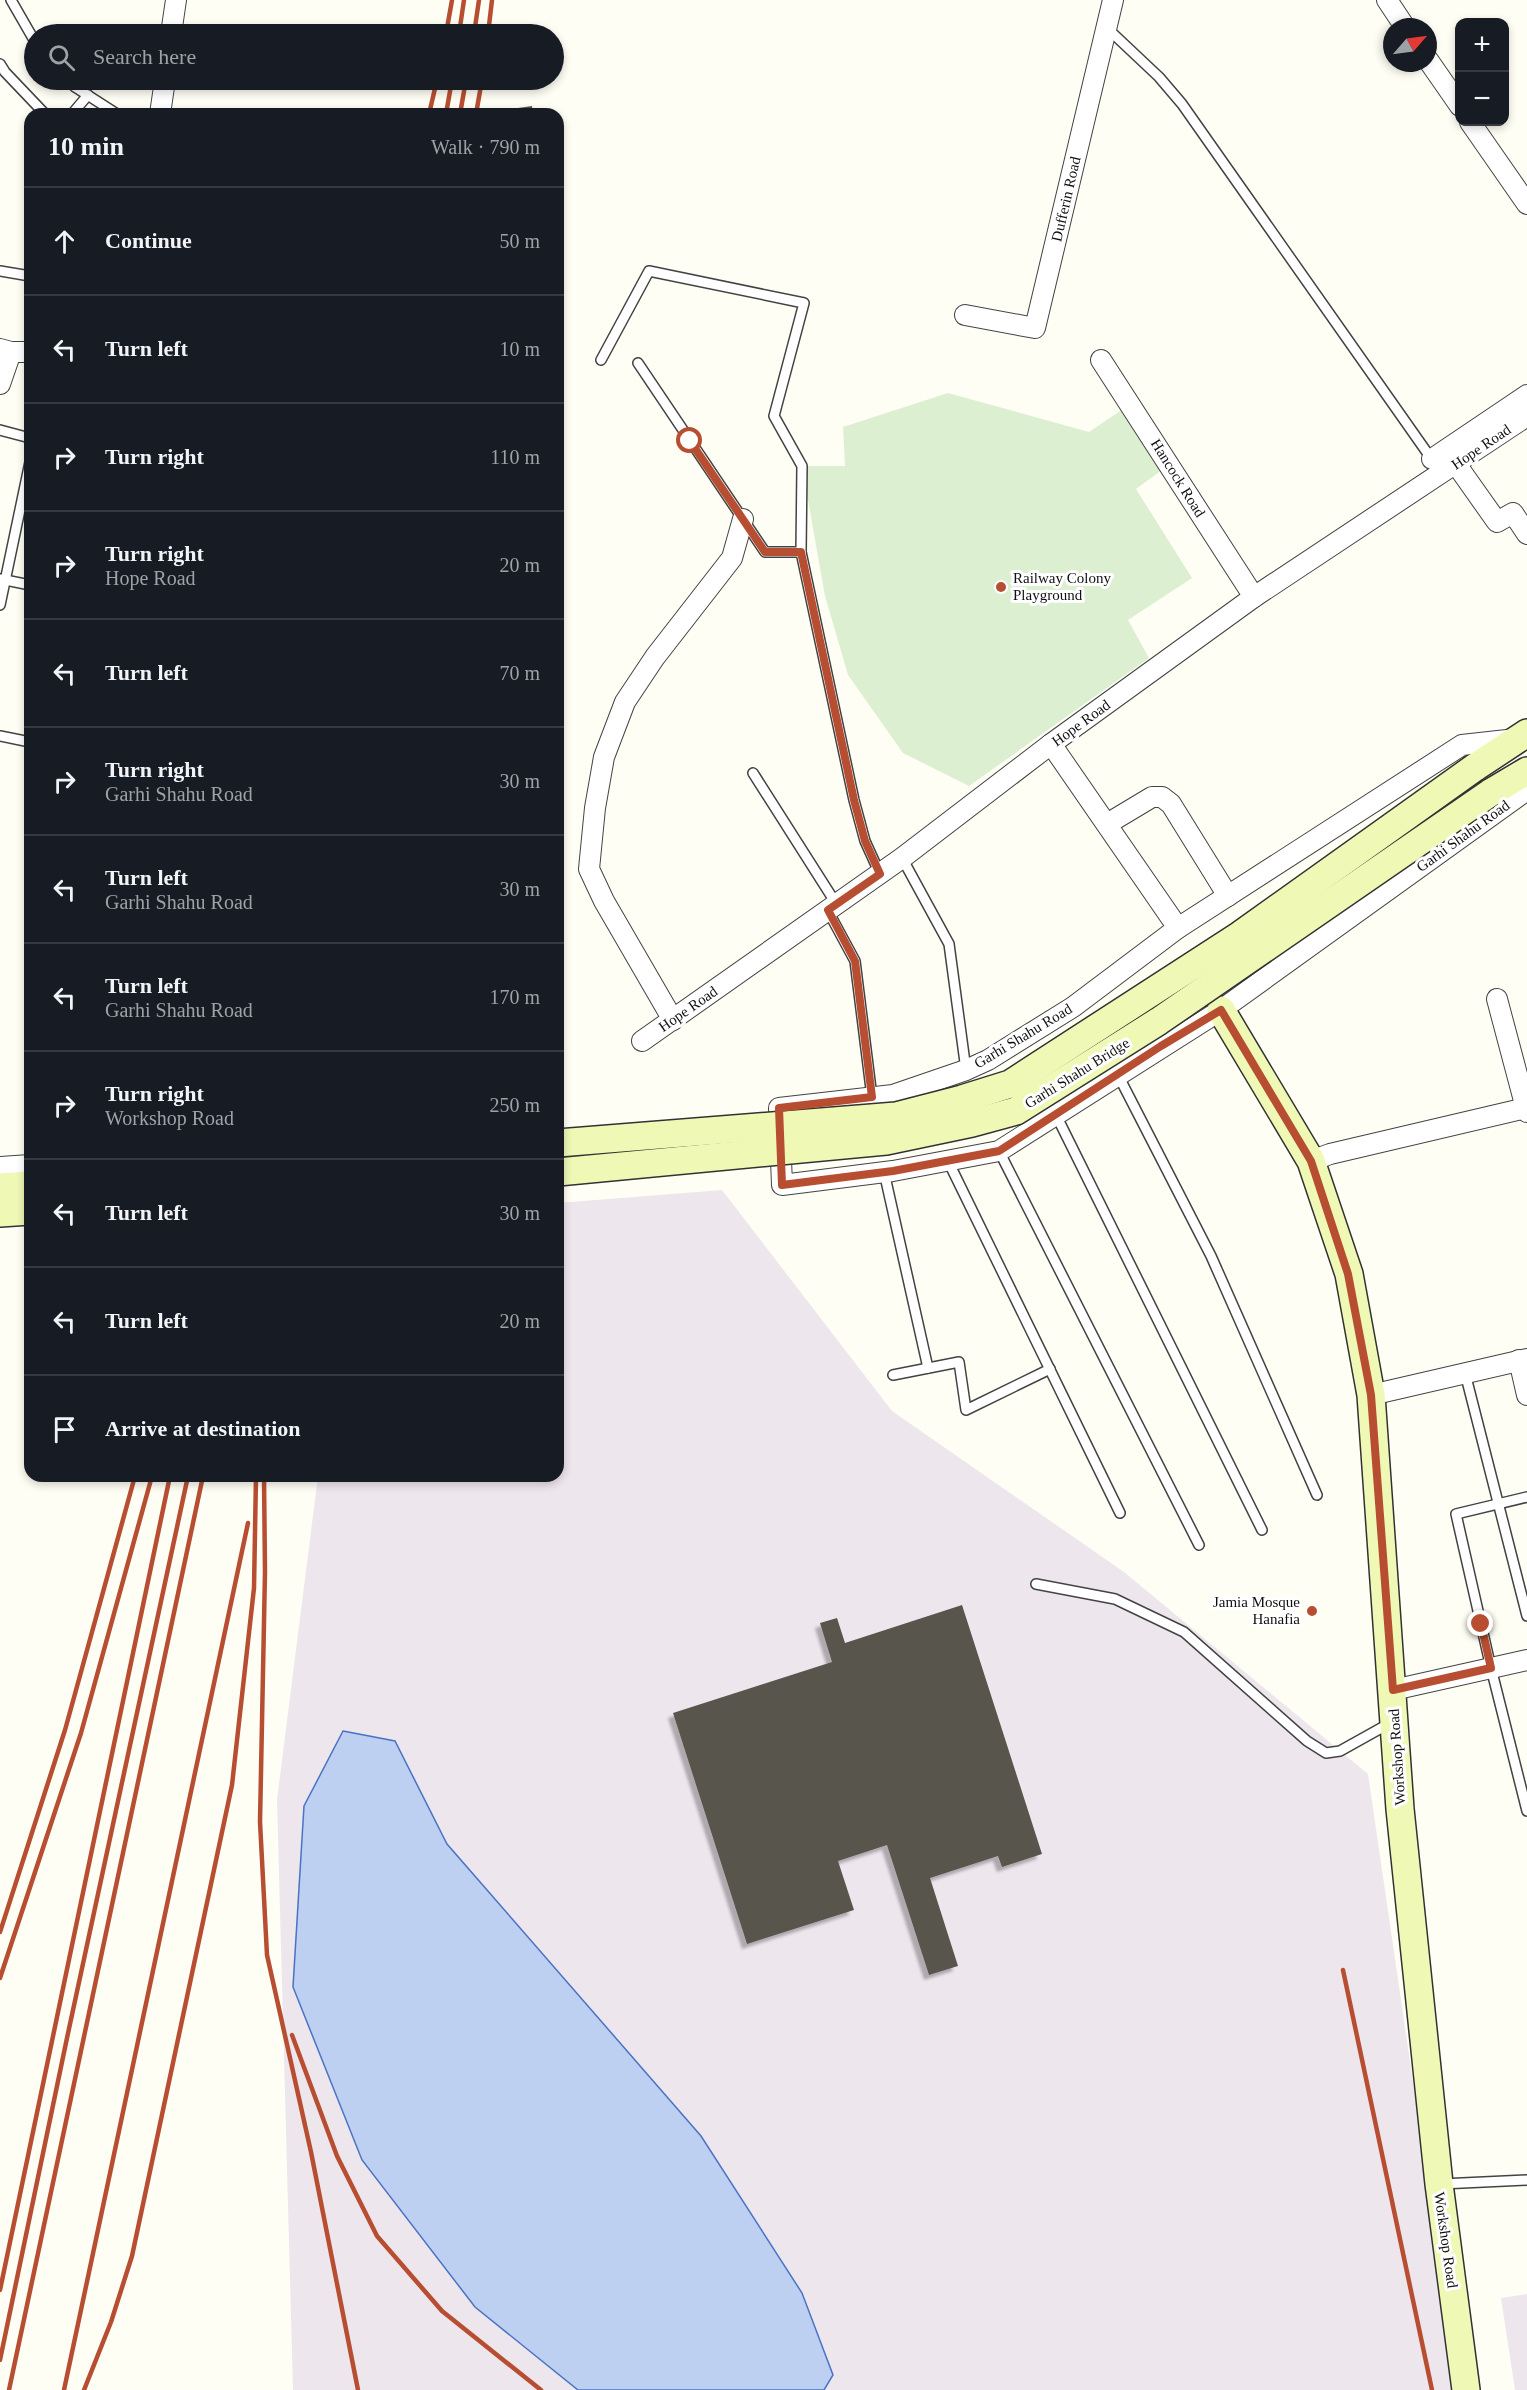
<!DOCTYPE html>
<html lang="en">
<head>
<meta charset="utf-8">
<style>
	:root { --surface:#171b24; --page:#242831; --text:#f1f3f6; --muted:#9ea1a6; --line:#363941 }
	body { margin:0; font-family:Georgia,serif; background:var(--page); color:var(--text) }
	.controls { position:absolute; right:18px; top:18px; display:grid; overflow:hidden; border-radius:12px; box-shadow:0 3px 9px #0003 }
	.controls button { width:54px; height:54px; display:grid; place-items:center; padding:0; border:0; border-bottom:2px solid var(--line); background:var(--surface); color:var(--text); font:30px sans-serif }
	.compass { position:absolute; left:1383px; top:18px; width:54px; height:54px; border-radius:50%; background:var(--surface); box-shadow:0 3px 9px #0003; rotate:62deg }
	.stop { position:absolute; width:18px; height:18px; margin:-14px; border:4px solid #b74e32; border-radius:50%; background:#fff }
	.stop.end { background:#b74e32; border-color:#fff; box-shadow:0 2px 6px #0008 }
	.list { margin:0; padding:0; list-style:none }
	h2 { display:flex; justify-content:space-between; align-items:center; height:78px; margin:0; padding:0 24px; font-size:26px }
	h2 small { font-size:20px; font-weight:400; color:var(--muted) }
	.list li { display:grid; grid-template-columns:39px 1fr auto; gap:18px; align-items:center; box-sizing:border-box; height:108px; padding:0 24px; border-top:2px solid var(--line) }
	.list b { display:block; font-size:22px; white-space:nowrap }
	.list p { margin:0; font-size:20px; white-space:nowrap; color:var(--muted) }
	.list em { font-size:20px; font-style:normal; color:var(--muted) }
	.icon { flex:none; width:33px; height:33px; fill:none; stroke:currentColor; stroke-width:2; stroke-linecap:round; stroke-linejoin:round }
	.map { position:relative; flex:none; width:1527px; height:2390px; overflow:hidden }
	.search { position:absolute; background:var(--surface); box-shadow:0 3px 9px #0003; left:24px; top:24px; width:540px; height:66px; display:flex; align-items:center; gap:15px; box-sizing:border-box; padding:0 21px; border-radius:33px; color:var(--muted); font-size:22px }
	.panel { position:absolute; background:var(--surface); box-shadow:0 3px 9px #0003; left:24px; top:108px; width:540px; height:1374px; border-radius:18px }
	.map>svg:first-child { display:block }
	.industrial { fill:#eee6ed }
	.pitch { fill:#ddefd1 }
	.water { fill:#bdd0f2; stroke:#4973c4; stroke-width:1.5 }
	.building { fill:#58554e; filter:url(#shadow) }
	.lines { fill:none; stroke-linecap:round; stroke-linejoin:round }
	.service-casing { stroke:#434343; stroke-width:12 }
	.minor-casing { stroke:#434343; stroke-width:22 }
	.secondary-casing { stroke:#323232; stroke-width:30 }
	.service { stroke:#fff; stroke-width:9 }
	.minor { stroke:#fff; stroke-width:20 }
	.secondary { stroke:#eff9b5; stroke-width:27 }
	.rail { stroke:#b74e32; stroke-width:4.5 }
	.secondary-bridge-casing { stroke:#323232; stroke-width:30; stroke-linecap:butt }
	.secondary-bridge { stroke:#eff9b5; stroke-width:27 }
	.route { stroke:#b74e32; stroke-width:8 }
	.poi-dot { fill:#b74e32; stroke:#fff; stroke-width:2 }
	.labels { text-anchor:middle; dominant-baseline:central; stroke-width:6; stroke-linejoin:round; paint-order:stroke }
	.street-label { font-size:15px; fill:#101010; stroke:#fff }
	.poi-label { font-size:15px; fill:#101010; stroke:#fff; text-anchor:start }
</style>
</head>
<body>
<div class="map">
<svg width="1527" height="2390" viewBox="0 0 1527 2390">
	<defs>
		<filter id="shadow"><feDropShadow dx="-5" dy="5" stdDeviation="1.5" flood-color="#0004"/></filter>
	</defs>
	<rect width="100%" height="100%" fill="#fefef5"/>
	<!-- industrial -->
	<g class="industrial">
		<polygon points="722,1190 892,1411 1124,1572 1368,1774 1458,2390 293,2390 277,1800 318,1476 558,1476 558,1203"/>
		<polygon points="1527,2294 1527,2390 1515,2390 1501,2298"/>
	</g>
	<!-- pitch -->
	<polygon class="pitch" points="948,393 1089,432 1126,407 1166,467 1136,489 1192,578 1128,620 1149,658 969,786 903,753 848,675 825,596 802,466 845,466 843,427"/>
	<!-- water -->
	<polygon class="water" points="343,1731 395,1741 447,1844 701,2136 802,2293 833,2375 824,2390 578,2390 475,2307 362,2160 293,1987 304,1806"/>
	<!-- building -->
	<g class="building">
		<polygon points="532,106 533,114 519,114 518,108"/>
		<polygon points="962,1605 1042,1854 1002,1867 998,1856 930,1878 958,1966 929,1975 887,1845 838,1861 854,1910 747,1944 673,1713 832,1662 820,1623 837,1618 845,1643"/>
	</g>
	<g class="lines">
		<defs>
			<g id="service">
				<polyline points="11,0 34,40"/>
				<polyline points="1107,28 1159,77 1182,104 1433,461"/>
				<polyline points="70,34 72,34"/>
				<polyline points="0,64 5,72 45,114"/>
				<polyline points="68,80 75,87 117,114"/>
				<polyline points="248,80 251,80"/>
				<polyline points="72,114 88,95"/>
				<polyline points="0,271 30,276"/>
				<polyline points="601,360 649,271 804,303 774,416 802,466 801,552"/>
				<polyline points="638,363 765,552 801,552 854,800 865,841 880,874"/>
				<polyline points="0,430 30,438"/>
				<polyline points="0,579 30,585"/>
				<polyline points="0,605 30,462"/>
				<polyline points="0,736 30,742"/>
				<polyline points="753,773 837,905"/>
				<polyline points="902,858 949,944 966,1070"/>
				<polyline points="828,911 855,961 872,1097"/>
				<polyline points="1118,1075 1211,1256 1317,1495"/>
				<polyline points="1056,1115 1262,1530"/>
				<polyline points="999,1151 1199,1545"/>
				<polyline points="948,1161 1120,1513"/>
				<polyline points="884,1172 928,1368"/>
				<polyline points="1465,1373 1527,1616"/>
				<polyline points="893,1375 959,1362 966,1410 1050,1369"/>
				<polyline points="1527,1497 1456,1514 1491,1668 1527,1811"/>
				<polyline points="1036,1584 1115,1599 1184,1632 1307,1741 1326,1753 1340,1751 1392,1722"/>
				<polyline points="1441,2184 1527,2180"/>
			</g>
			<g id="minor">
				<polyline points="1387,0 1405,27"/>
				<polyline points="171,34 176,0"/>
				<polyline points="1428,60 1460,106"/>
				<polyline points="160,114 165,80"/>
				<polyline points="1470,122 1527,204"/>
				<polyline points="965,315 1035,328 1113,0"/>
				<polyline points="0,349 11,352 30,352"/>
				<polyline points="1101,360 1254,597"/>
				<polyline points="0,384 11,352"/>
				<polyline points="1432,459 1527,395"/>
				<polyline points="1456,464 1497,522 1513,513 1527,534"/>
				<polyline points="1516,739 1462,745 1178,928 1073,1007 988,1060 966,1070 893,1095 779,1108 782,1185 893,1171 999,1151 1221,1010 1527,790"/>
				<polyline points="1051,744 1178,928"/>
				<polyline points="1107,824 1152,797 1162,797 1171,804 1228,896"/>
				<polyline points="1497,999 1527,1112"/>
				<polyline points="673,1020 604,901 589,869 595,808 604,757 625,702 655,657 732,558 743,519"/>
				<polyline points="642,1041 902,858 1051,744 1254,597 1527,416"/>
				<polyline points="1311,1161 1330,1154 1526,1108"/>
				<polyline points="0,1167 30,1165"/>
				<polyline points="1519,1360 1527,1395"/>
				<polyline points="1371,1395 1527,1359"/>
				<polyline points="1393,1690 1527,1660"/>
			</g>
			<g id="secondary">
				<polyline points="1474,768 1527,733"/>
				<polyline points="1490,793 1527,771"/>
				<polyline points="1221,1010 1311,1161 1349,1274 1371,1395 1400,1809 1439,2184 1466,2390"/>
				<polyline points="0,1187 30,1185"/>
				<polyline points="0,1213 30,1211"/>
			</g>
		</defs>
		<!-- service casing -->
		<use href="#service" class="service-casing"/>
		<!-- minor casing -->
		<use href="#minor" class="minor-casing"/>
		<!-- secondary casing -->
		<use href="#secondary" class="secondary-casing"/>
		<!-- service -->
		<use href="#service" class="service"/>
		<!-- minor -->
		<use href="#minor" class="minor"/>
		<!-- secondary -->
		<use href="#secondary" class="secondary"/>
		<!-- rail -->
		<g class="rail">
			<polyline points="446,34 452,0"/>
			<polyline points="459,34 464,0"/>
			<polyline points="474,34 479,0"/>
			<polyline points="488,34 492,0"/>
			<polyline points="429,114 437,80"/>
			<polyline points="446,114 452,80"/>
			<polyline points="460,114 466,80"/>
			<polyline points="476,114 482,80"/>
			<polyline points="264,1476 265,1572 260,1822 267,1955 311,2152 358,2390"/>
			<polyline points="0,1932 65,1730 135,1476"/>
			<polyline points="1343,1970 1432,2390"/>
			<polyline points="0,1978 81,1733 152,1476"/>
			<polyline points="292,2035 337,2156 377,2236 442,2311 541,2390"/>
			<polyline points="0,2290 170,1476"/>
			<polyline points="0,2360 67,2038 188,1476"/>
			<polyline points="9,2390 203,1476"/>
			<polyline points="64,2390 248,1523"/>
			<polyline points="84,2390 111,2322 132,2256 232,1785 254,1588 256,1476"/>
		</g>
		<defs>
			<g id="secondary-bridge">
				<polyline points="558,1143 896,1116 962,1099 1010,1084 1240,935 1474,768"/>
				<polyline points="558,1172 886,1141 972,1123 1016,1111 1159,1021 1490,793"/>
			</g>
		</defs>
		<!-- secondary-bridge casing -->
		<use href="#secondary-bridge" class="secondary-bridge-casing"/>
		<!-- secondary-bridge -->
		<use href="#secondary-bridge" class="secondary-bridge"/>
	</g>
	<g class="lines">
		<!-- route -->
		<polyline class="route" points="690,441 765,552 801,552 854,800 865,841 880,874 828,910 855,961 872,1097 779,1108 782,1185 893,1171 999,1151 1161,1046 1221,1010 1311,1161 1348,1274 1371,1395 1393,1690 1491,1668 1481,1624"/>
	</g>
	<!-- markers -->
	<g class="poi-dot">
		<circle cx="1001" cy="587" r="6"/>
		<circle cx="1312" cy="1611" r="6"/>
	</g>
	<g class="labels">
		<!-- street labels -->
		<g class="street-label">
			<text transform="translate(1066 199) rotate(-77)">Dufferin Road</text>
			<text transform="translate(1481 447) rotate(-34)">Hope Road</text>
			<text transform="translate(1178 478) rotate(58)">Hancock Road</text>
			<text transform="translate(1081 723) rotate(-36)">Hope Road</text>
			<text transform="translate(1463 836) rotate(-36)">Garhi Shahu Road</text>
			<text transform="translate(688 1009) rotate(-35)">Hope Road</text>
			<text transform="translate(1023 1036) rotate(-31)">Garhi Shahu Road</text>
			<text transform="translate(1077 1073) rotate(-32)">Garhi Shahu Bridge</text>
			<text transform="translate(1397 1757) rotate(-94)">Workshop Road</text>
			<text transform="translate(1446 2240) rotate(82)">Workshop Road</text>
		</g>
		<!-- poi labels -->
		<g class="poi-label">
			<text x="1013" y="578">Railway Colony<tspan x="1013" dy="17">Playground</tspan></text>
			<text x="1300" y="1602" text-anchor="end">Jamia Mosque<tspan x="1300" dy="17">Hanafia</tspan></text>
		</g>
	</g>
</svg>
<div class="controls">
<button>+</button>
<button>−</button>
</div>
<svg class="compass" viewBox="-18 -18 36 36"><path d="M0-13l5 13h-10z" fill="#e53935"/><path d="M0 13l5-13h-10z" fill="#9ea1a6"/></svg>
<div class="stop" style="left:690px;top:441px"></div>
<div class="stop end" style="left:1481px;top:1624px"></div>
<div class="search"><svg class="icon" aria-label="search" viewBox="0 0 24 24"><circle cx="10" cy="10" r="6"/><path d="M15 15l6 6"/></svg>Search here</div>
<section class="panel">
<h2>10 min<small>Walk · 790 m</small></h2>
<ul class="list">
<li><svg class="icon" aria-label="ahead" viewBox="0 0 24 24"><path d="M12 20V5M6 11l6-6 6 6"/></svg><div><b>Continue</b></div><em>50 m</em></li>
<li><svg class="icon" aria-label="left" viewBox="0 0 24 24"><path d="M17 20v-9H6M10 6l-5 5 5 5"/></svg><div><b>Turn left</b></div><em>10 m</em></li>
<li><svg class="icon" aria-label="right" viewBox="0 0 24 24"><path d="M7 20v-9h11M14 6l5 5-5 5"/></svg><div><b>Turn right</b></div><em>110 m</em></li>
<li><svg class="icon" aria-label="right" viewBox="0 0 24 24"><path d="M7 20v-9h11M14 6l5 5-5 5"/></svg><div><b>Turn right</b><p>Hope Road</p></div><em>20 m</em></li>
<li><svg class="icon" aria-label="left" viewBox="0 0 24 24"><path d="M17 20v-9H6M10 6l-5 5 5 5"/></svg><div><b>Turn left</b></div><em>70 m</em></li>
<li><svg class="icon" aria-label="right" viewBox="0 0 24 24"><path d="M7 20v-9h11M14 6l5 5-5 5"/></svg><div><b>Turn right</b><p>Garhi Shahu Road</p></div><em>30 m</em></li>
<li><svg class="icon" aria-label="left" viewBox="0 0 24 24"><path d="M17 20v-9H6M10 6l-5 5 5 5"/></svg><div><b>Turn left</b><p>Garhi Shahu Road</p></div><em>30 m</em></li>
<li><svg class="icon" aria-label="left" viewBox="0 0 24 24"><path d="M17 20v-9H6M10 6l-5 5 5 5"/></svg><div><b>Turn left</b><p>Garhi Shahu Road</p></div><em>170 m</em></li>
<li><svg class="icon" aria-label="right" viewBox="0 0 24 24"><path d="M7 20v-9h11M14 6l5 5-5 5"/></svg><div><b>Turn right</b><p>Workshop Road</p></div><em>250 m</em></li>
<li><svg class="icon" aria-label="left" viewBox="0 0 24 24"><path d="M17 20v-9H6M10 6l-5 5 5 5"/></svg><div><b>Turn left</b></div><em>30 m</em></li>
<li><svg class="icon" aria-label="left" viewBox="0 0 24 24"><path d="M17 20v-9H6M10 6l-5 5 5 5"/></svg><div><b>Turn left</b></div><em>20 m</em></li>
<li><svg class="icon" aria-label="arrive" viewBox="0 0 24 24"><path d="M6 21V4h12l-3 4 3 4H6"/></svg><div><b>Arrive at destination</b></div></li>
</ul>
</section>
</div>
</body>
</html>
